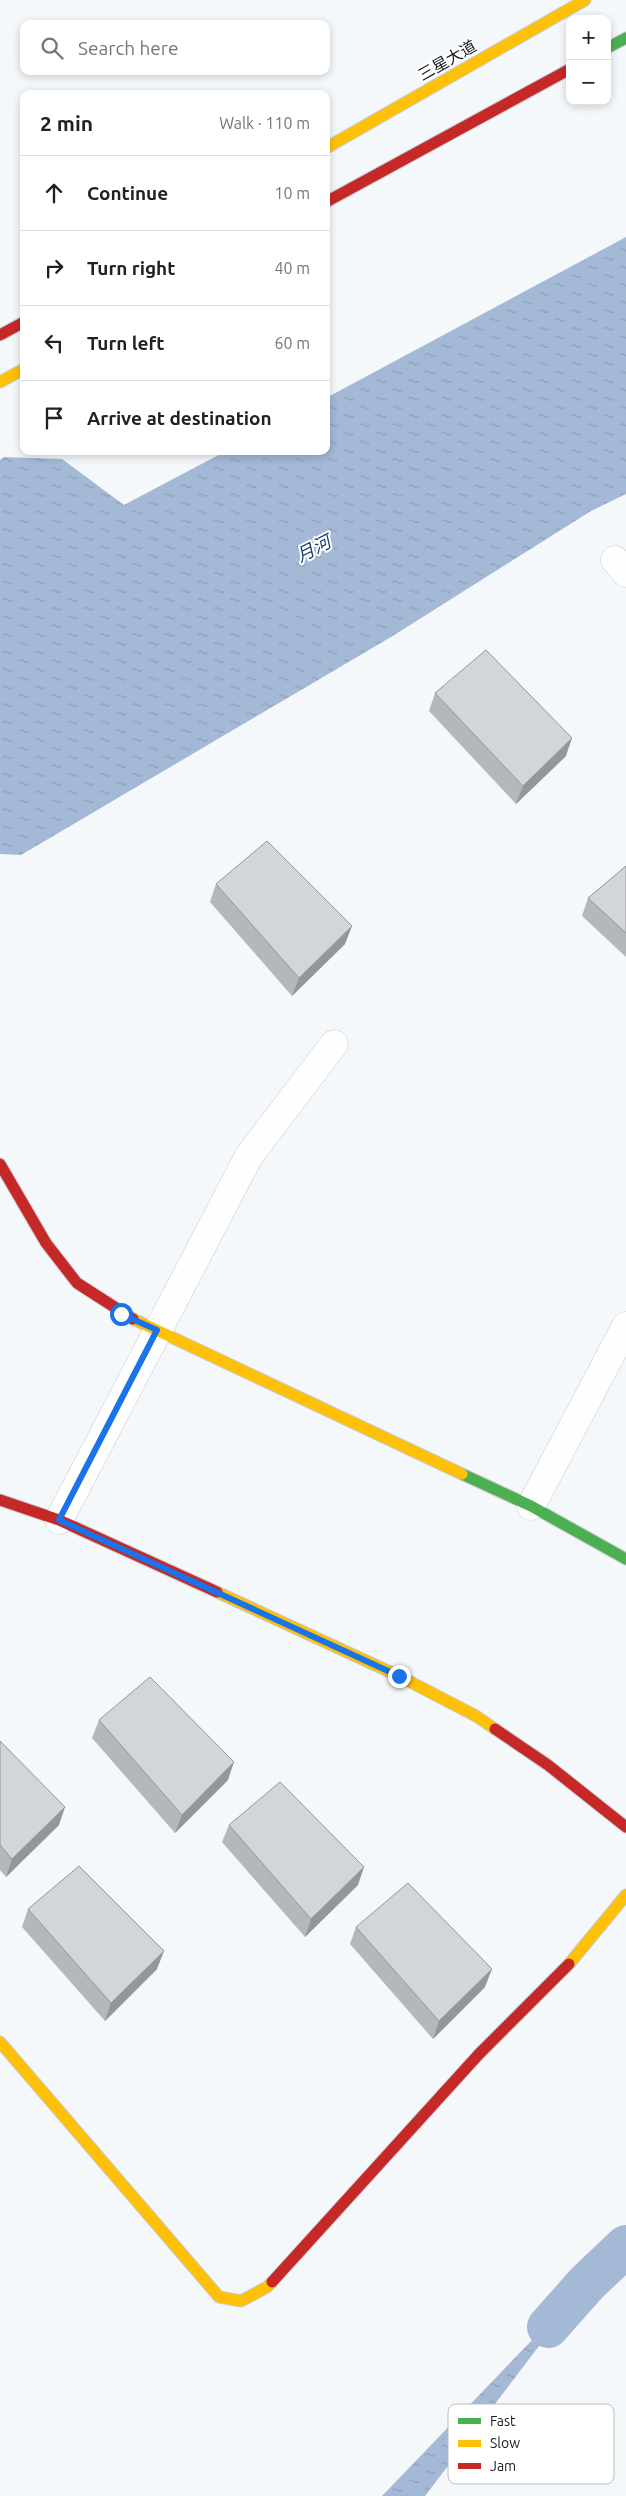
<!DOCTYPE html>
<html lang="en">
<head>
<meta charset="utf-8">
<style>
	:root { --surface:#fff; --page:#f2f2f2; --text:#202124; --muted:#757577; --line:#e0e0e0 }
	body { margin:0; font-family:Ubuntu,"Noto Sans SC",sans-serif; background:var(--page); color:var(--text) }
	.controls { position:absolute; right:15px; top:15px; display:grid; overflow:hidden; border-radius:10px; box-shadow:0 2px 8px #0003 }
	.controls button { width:45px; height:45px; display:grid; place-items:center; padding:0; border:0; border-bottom:1px solid var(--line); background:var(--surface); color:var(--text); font:25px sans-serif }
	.stop { position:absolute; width:15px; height:15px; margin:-11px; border:4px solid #1a73e8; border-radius:50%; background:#fff }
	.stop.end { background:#1a73e8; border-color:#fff; box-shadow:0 1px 5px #0008 }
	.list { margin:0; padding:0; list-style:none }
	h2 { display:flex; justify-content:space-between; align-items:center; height:65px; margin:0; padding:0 20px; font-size:21px }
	h2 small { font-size:16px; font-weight:400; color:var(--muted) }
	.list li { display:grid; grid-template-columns:32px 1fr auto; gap:15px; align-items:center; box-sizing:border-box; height:75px; padding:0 20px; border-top:1px solid var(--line) }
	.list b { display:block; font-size:19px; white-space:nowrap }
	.list em { font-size:16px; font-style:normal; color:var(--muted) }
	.icon { flex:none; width:28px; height:28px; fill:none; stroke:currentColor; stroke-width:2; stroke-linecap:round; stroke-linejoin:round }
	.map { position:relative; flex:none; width:626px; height:2496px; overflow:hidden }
	.search { position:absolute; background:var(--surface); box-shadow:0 2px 8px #0003; left:20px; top:20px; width:310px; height:55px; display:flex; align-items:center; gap:12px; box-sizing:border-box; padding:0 18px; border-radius:10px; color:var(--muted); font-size:19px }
	.panel { position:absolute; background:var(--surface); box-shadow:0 2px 8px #0003; left:20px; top:90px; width:310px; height:365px; border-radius:10px }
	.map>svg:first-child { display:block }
	.water { fill:url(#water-ripples) }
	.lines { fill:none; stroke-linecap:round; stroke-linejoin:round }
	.canal { stroke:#a4b9d6; stroke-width:42 }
	.street-casing { stroke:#c9cbce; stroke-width:29 }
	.fast-casing { stroke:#c9cbce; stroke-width:13 }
	.slow-casing { stroke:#c9cbce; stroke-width:13 }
	.jam-casing { stroke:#c9cbce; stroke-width:13 }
	.street { stroke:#fefefe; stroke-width:28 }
	.fast { stroke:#4caf50; stroke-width:11 }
	.slow { stroke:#ffc107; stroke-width:11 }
	.jam { stroke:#c62828; stroke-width:11 }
	.wall { fill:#b5b8bb }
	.shaded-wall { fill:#949698 }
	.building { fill:#d3d6d9; stroke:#949698 }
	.route { stroke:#1a73e8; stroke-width:6 }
	.labels { text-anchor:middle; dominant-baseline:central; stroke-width:4; stroke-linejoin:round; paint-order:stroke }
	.street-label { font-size:16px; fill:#181b1e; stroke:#fff }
	.water-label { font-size:18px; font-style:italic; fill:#173e70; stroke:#fff }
	.key { fill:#fff; stroke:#babbbc; stroke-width:1 }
	.key-label { font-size:14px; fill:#181b1e }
</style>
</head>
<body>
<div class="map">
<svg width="626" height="2496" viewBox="0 0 626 2496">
	<defs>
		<pattern id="water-ripples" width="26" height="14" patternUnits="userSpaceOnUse" patternTransform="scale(1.25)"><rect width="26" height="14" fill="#a4b9d6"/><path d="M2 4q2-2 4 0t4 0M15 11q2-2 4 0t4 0" fill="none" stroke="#8c9eb7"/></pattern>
	</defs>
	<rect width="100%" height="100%" fill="#f5f8fb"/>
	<!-- water -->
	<g class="water">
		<polygon points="626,237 626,494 591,511 391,637 21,855 0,854 0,460 4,457 62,459 124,505 226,451 326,451 326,398"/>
		<polygon points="587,2283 425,2496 382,2496"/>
	</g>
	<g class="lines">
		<!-- canal -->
		<polyline class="canal" points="548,2327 587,2283 626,2246"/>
		<defs>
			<g id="street">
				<polyline points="615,560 626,573"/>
				<polyline points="531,1506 626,1326"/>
				<polyline points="59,1520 249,1156 334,1044"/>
			</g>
			<g id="fast">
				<polyline points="607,48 626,38"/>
				<polyline points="462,1474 531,1506 626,1559"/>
			</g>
			<g id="slow">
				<polyline points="326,148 585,0"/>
				<polyline points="0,382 24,369"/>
				<polyline points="133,1319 462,1474"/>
				<polyline points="217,1592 399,1676 476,1716 495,1729"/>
				<polyline points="569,1964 626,1895"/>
				<polyline points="0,2042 219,2297 241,2301 267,2287 272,2282"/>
			</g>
			<g id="jam">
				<polyline points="326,202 570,69"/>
				<polyline points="0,335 24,322"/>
				<polyline points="0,1164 46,1243 77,1283 133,1319"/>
				<polyline points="0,1500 59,1520 217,1592"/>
				<polyline points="495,1729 548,1765 626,1827"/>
				<polyline points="272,2282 479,2054 569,1964"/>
			</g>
		</defs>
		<!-- street casing -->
		<use href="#street" class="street-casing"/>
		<!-- fast casing -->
		<use href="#fast" class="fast-casing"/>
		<!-- slow casing -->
		<use href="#slow" class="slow-casing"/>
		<!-- jam casing -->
		<use href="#jam" class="jam-casing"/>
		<!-- street -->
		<use href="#street" class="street"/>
		<!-- fast -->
		<use href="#fast" class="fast"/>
		<!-- slow -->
		<use href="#slow" class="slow"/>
		<!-- jam -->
		<use href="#jam" class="jam"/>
	</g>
	<!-- wall -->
	<g class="wall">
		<polygon points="435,693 566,756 516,804 429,711"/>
		<polygon points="626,866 626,957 582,916 588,898"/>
		<polygon points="216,884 345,944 292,996 210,902"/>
		<polygon points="99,1720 228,1780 175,1833 92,1738"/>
		<polygon points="0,1741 59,1825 6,1877 0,1870"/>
		<polygon points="229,1825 358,1885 305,1937 222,1842"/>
		<polygon points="28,1909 157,1969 105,2021 22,1927"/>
		<polygon points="356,1927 485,1987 433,2039 350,1944"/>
	</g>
	<!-- shaded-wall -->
	<g class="shaded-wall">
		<polygon points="572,738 566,756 516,804 523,786"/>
		<polygon points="352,926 345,944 292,996 299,978"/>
		<polygon points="234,1762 228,1780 175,1833 182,1815"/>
		<polygon points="65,1807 59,1825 6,1877 12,1859"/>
		<polygon points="364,1867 358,1885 305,1937 311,1919"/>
		<polygon points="164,1951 157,1969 105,2021 111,2003"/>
		<polygon points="492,1969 485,1987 433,2039 439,2021"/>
	</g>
	<!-- building -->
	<g class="building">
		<polygon points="486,650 572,738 523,786 435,693"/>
		<polygon points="267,841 352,926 299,978 216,884"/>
		<polygon points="626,866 626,933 588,898"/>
		<polygon points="150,1677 234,1762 182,1815 99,1720"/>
		<polygon points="0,1741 65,1807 12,1859 0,1845"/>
		<polygon points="280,1782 364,1867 311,1919 229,1825"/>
		<polygon points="79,1866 164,1951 111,2003 28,1909"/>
		<polygon points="408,1883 492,1969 439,2021 356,1927"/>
	</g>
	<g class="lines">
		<!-- route -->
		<polyline class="route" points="121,1314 157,1330 59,1520 399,1676"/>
	</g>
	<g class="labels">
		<!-- street labels -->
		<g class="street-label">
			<text transform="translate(447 60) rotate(-30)">三星大道</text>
		</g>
		<!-- water labels -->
		<g class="water-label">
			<text transform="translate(313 548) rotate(-27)">月河</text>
		</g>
	</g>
	<!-- legend -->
	<rect x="448" y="2404" width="166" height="80" rx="8" class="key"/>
	<rect x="458" y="2418" width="23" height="6" fill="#4caf50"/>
	<rect x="458" y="2440" width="23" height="7" fill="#ffc107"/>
	<rect x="458" y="2463" width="23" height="6" fill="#c62828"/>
	<g class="key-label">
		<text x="490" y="2426">Fast</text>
		<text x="490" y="2448">Slow</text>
		<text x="490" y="2471">Jam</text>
	</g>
</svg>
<div class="controls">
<button>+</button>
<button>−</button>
</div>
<div class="stop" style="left:121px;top:1314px"></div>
<div class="stop end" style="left:399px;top:1676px"></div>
<div class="search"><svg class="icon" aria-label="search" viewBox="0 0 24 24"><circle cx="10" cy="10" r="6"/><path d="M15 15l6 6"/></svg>Search here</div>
<section class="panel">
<h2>2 min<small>Walk · 110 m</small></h2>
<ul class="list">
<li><svg class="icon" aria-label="ahead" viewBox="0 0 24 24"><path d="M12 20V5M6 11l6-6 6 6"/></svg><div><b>Continue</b></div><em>10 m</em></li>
<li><svg class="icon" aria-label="right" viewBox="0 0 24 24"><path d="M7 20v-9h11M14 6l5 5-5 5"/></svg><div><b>Turn right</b></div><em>40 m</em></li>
<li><svg class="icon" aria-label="left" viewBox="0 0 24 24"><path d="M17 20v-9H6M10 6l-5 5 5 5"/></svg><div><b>Turn left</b></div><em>60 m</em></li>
<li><svg class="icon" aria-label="arrive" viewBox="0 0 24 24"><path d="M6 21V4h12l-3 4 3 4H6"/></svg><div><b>Arrive at destination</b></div></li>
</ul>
</section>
</div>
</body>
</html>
